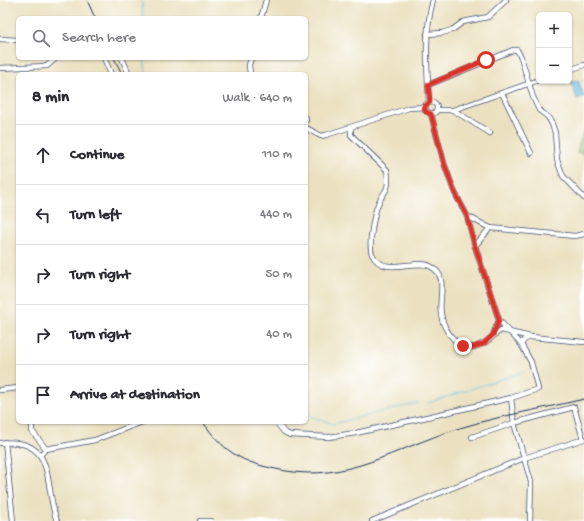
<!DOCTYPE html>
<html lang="en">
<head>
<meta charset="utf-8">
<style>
	:root { --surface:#fff; --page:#f2f2f3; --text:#2b2b33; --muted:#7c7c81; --line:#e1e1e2 }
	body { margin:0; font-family:"Gochi Hand",sans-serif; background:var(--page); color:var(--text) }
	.controls { position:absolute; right:12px; top:12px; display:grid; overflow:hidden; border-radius:6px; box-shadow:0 1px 3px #0004 }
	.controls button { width:36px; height:36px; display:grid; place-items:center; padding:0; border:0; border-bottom:1px solid var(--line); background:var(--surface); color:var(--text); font:20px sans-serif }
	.stop { position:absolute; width:12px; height:12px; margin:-9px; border:3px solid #d93025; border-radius:50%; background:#fff }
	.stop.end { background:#d93025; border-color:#fff; box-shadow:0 1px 4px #0008 }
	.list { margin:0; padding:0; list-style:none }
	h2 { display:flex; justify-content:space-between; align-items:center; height:52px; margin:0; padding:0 16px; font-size:17px }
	h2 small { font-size:13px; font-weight:400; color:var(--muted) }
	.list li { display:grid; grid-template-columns:26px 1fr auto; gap:12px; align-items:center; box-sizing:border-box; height:60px; padding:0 16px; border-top:1px solid var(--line) }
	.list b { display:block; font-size:15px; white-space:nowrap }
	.list em { font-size:13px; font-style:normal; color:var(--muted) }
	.icon { flex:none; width:22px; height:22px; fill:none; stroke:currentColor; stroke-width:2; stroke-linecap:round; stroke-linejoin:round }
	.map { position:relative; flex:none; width:584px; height:521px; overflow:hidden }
	.search { position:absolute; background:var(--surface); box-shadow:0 1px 3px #0004; left:16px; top:16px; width:292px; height:44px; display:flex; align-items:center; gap:10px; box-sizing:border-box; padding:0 14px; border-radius:6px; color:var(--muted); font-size:15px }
	.panel { position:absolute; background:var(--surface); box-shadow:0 1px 3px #0004; left:16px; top:72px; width:292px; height:352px; border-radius:6px }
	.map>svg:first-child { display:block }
	.green { fill:#a5d584; stroke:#608271 }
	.water { fill:#62bde0; stroke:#3e769f }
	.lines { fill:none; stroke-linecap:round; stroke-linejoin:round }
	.stream { stroke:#62bde0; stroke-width:1 }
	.minor-casing { stroke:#3a4a6d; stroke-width:6 }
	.minor { stroke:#fff; stroke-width:4.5 }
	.rail { stroke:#1b2f5e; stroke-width:1 }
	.route { stroke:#d93025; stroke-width:5 }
</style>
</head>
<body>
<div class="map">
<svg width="584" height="521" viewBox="0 0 584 521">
	<rect width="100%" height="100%" fill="#fff"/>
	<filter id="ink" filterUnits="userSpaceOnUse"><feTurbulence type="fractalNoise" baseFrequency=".025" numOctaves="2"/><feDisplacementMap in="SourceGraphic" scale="8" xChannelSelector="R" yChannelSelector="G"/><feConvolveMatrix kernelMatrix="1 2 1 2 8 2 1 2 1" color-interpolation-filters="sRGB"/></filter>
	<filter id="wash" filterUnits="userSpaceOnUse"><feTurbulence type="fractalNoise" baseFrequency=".012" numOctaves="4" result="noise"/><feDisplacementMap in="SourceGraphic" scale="16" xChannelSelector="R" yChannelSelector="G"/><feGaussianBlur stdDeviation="0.9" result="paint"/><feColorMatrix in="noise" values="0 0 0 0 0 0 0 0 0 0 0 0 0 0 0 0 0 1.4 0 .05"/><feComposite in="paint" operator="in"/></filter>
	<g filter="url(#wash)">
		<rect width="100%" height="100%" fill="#ebe1c0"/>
		<!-- green -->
		<polygon class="green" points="583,132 584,132 584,154 577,152"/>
		<!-- water -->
		<polygon class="water" points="578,80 584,97 577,99 571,82"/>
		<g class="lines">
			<!-- stream -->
			<g class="stream">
				<polyline points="142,0 143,18"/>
				<polyline points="144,58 146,74"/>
				<polyline points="428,403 523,372"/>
				<polyline points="306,405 310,416 333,424 418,403"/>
			</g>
		</g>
	</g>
	<g filter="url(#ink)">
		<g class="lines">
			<defs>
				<g id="minor">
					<polyline points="261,18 266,0"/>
					<polyline points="427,34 442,33 452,30 463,22 488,17 506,0"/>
					<polyline points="0,39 18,40"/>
					<polyline points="104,58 111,74"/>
					<polyline points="122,58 129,74"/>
					<polyline points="0,68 47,66 56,58"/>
					<polyline points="569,70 584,65"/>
					<polyline points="250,74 249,65 251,58"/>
					<polyline points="428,85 513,50 517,50 521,57 533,97 539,110 548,117 552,124 555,133 557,160 563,176 584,198"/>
					<polyline points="502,93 531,153"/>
					<path d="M 429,102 C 427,67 424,33 433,0"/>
					<polyline points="437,110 453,110 539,80"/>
					<polyline points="453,110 490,133"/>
					<path d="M 431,114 L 436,112 C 438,107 437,103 432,102 L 426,104 L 425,110 L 431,114 L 444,163 L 454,191 L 467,216 L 475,246 L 499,320 L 521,344 L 531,362 L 538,389 L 511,398 L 514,423 L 531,482 L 530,521"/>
					<polyline points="306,118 306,120"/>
					<polyline points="306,128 321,136 326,135 409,108 425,107"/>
					<path d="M 351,128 L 351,135 L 387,170 C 388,176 389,182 387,188 C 385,193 380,198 378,204 C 374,214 368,244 372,254 C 383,278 415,258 430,266 C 436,269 440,274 441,280 C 443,291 439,303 441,314 C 443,332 462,356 482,344 C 489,341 495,334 501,330 L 531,337"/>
					<polyline points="467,216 490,228 575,236 584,234"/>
					<polyline points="475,246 490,228"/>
					<polyline points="493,335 499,320"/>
					<polyline points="521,344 525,339 531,337 584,342"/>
					<polyline points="0,390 18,388"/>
					<polyline points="32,422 32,431 46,449"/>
					<polyline points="276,422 284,432 290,435 329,437 356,433 511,398"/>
					<polyline points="472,437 514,423 574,407 583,439"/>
					<polyline points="5,442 13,521"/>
					<path d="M 0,443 C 58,437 43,484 57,521"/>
					<polyline points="40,455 46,449 95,440 142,422"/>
					<polyline points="200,521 211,521"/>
					<polyline points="372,521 524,458 584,439"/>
				</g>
			</defs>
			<!-- minor casing -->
			<use href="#minor" class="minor-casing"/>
			<!-- minor -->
			<use href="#minor" class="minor"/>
			<!-- rail -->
			<g class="rail">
				<polyline points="87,0 95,18"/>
				<polyline points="114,58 122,74"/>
				<path d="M 203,422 C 222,449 238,461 271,468 C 340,485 382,455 445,433 C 490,417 538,410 584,399"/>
			</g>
		</g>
	</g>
	<g class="lines" filter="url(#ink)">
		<!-- route -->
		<polyline class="route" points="463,346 470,348 483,344 493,335 499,320 475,246 467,216 454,191 444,163 431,114 426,112 424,107 430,102 428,85 486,60"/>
	</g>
</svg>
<div class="controls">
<button>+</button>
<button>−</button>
</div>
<div class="stop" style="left:486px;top:60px"></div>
<div class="stop end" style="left:463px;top:346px"></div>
<div class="search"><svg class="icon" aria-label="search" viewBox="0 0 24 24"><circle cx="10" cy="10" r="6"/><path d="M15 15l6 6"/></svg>Search here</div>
<section class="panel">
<h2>8 min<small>Walk · 640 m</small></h2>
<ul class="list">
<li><svg class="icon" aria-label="ahead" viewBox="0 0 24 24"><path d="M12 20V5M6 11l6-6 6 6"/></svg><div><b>Continue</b></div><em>110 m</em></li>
<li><svg class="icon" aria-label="left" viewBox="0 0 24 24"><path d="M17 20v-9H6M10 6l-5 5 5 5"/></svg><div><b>Turn left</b></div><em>440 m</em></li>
<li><svg class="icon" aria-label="right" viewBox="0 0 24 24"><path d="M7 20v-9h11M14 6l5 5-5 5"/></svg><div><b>Turn right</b></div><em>50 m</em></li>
<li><svg class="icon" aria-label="right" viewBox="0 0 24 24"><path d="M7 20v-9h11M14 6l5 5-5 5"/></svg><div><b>Turn right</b></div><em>40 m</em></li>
<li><svg class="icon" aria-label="arrive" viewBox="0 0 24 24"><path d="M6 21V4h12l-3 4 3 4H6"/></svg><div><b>Arrive at destination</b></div></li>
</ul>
</section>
</div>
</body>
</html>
